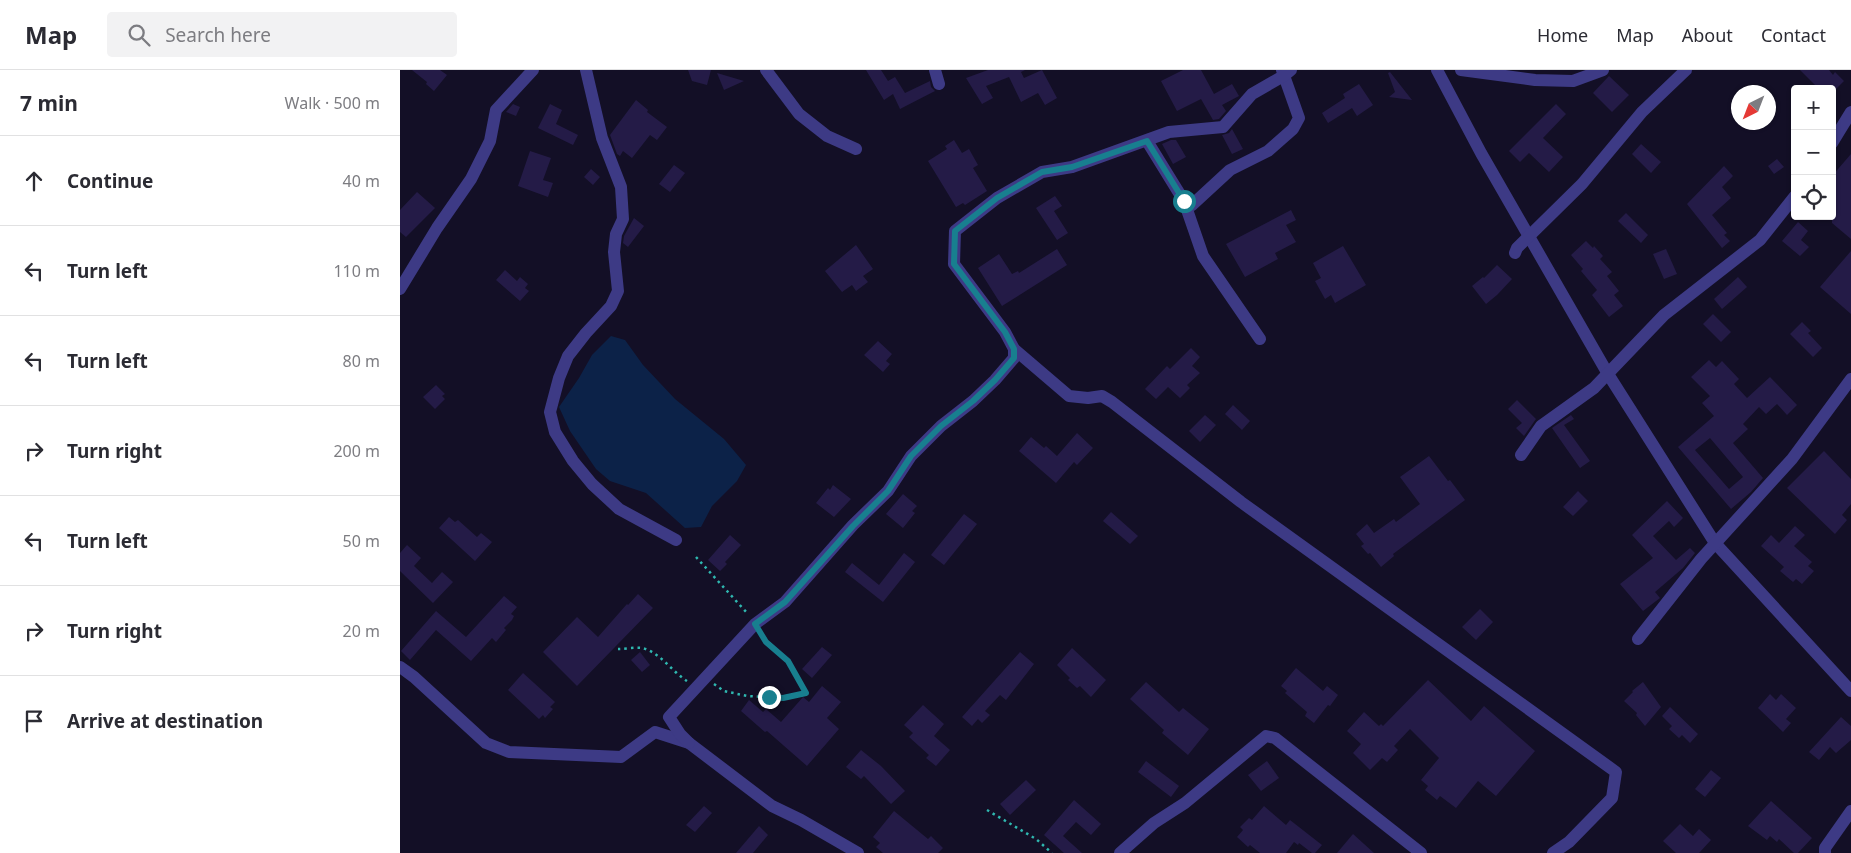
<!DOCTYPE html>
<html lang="en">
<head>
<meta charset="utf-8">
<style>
	:root { --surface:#fff; --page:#f2f2f3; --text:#2b2b33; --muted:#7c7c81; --line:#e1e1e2 }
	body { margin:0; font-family:"Noto Sans",sans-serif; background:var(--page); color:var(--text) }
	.controls { position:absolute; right:15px; top:15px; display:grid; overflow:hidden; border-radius:5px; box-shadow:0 1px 4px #0004 }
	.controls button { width:45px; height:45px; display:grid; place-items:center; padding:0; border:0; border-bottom:1px solid var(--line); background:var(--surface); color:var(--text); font:25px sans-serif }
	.compass { position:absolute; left:1331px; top:15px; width:45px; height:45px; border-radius:50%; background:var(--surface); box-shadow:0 1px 4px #0004; rotate:222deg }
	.stop { position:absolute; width:15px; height:15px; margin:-11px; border:4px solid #187f8f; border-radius:50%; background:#fff }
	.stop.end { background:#187f8f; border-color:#fff; box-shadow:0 1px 5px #0008 }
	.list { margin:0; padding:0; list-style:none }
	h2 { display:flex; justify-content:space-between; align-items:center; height:65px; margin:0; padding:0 20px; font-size:21px }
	h2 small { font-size:16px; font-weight:400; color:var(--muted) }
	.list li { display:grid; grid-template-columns:32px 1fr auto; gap:15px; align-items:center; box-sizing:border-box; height:90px; padding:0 20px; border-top:1px solid var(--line) }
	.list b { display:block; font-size:19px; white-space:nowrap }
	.list em { font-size:16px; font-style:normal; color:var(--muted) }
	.icon { flex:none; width:28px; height:28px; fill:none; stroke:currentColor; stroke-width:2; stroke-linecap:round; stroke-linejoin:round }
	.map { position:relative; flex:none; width:1451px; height:783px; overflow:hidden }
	header { display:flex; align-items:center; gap:30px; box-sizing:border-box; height:70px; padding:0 25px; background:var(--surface); border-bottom:1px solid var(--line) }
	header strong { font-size:24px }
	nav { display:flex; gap:28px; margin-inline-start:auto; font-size:18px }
	.search { width:350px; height:45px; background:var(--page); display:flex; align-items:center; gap:12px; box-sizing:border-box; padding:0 18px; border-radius:5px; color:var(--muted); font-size:19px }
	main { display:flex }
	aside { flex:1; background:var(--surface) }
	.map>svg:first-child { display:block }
	.water { fill:#0c2248 }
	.building { fill:#241b47; fill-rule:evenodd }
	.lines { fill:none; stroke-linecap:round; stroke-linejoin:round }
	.path { stroke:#2fb8b0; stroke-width:2.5; stroke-dasharray:2.5 4; stroke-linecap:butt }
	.minor { stroke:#3d3a85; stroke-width:12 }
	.route { stroke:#187f8f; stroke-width:6 }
</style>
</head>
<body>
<header>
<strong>Map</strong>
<div class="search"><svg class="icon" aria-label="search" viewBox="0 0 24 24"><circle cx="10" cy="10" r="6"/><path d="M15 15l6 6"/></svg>Search here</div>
<nav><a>Home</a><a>Map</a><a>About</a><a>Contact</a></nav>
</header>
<main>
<aside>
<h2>7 min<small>Walk · 500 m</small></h2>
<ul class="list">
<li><svg class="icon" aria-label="ahead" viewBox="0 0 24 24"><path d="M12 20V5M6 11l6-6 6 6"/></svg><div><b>Continue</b></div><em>40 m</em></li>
<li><svg class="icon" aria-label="left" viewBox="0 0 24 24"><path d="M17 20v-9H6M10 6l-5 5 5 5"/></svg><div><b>Turn left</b></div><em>110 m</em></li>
<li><svg class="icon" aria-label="left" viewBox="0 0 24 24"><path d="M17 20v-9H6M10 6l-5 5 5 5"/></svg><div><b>Turn left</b></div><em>80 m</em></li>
<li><svg class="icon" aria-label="right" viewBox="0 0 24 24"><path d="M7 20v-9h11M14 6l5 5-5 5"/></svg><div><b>Turn right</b></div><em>200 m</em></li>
<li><svg class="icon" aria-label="left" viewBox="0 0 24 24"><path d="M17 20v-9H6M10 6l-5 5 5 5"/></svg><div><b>Turn left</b></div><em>50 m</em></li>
<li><svg class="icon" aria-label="right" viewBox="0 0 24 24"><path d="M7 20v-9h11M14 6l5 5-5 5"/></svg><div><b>Turn right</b></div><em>20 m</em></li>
<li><svg class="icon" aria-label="arrive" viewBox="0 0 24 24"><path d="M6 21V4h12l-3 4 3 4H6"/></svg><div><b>Arrive at destination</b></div></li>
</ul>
</aside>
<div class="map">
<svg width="1451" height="783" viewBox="0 0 1451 783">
	<rect width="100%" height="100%" fill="#130f26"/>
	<!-- water -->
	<polygon class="water" points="211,266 225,270 243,295 275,329 324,369 346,395 337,411 312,436 301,457 285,458 246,423 210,411 196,399 170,361 159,337 179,308 192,285"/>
	<!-- building -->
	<g class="building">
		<polygon points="12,0 40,0 47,5 34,21 26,14 27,12"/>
		<polygon points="288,0 311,0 307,15 292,11"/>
		<polygon points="466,0 481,0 488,11 495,7 505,23 530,11 531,17 535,21 500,39 493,24 484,30"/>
		<polygon points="588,0 625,0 621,2 624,8 642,0 657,28 645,35 638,23 621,32 609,7 586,16 593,28 582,34 566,8"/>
		<polygon points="783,0 801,0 814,24 832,14 839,26 822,35 826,41 819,49 813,50 801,29 777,41 761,11"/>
		<polygon points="1400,0 1429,0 1433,5 1435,2 1444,11 1436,19 1419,19"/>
		<polygon points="990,2 1012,30 989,27 995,22 988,3"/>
		<polygon points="317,3 344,11 324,20"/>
		<polygon points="1209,6 1229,25 1212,42 1193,23"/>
		<polygon points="959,14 973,35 957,46 952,38 928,53 922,43 945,28 943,24"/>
		<polygon points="236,30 248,40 247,42 267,57 257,70 250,65 232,88 223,81 220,86 217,84 210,65"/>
		<polygon points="113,34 120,37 116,46 106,42"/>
		<polygon points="150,34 162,40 156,54 178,65 173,75 138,58"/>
		<polygon points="1156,34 1166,44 1143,68 1163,87 1149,102 1129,83 1120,92 1109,81"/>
		<polygon points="832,59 843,79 832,84 822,65 829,63"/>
		<polygon points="554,70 562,83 569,79 578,95 573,98 587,121 565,135 563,133 556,137 528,91 547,79 545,76"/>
		<polygon points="771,70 776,70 786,87 773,94 762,74"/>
		<polygon points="1241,74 1261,92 1251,103 1232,84"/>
		<polygon points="130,81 151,88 143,110 153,113 148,127 118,116"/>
		<polygon points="1451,84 1451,169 1432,153 1432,106"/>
		<polygon points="1377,89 1384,97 1374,104 1368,96"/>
		<polygon points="274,95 285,103 270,122 259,114"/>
		<polygon points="1324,96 1333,106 1322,117 1331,128 1312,145 1327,163 1324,165 1330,171 1322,178 1287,134"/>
		<polygon points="191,99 200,107 193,115 184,107"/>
		<polygon points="17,122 35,138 6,167 0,162 0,140"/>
		<polygon points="655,126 662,136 654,141 668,163 657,170 636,138"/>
		<polygon points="891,140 896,150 886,155 896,172 875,183 878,189 845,207 826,174"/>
		<polygon points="1226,143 1248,165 1241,173 1218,151"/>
		<polygon points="234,148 244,156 228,177 223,173 224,166"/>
		<polygon points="1398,152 1408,161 1401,170 1409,177 1400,186 1382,171"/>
		<polygon points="1186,171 1193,178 1194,176 1203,186 1200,189 1212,202 1207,206 1219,221 1214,225 1223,236 1209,247 1192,225 1197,220 1181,201 1183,199 1171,185"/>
		<polygon points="456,175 473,199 463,206 468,212 456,221 452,215 442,222 425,201"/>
		<polygon points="943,176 966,215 935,233 931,225 925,229 915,211 921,208 913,193"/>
		<polygon points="657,179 667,195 602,236 578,198 599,184 612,204 618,201 619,203"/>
		<polygon points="1266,179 1277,204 1264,209 1253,184"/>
		<polygon points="1451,181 1451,244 1420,217"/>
		<polygon points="1097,195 1112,209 1097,225 1086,234 1072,216 1083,207 1084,208"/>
		<polygon points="105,200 117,211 120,207 128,214 125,218 129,221 120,231 96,210"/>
		<polygon points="1338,207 1347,217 1322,239 1314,229"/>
		<polygon points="1313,244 1331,262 1321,272 1303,254"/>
		<polygon points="1402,252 1411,261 1408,263 1422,278 1413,287 1390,264"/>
		<polygon points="478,271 492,284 486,291 490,294 483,302 464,285"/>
		<polygon points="791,278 800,287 792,296 800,303 787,315 790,318 780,328 768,317 756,329 745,319 767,296 770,299"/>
		<path d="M 1309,290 L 1316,297 L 1322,291 L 1339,309 L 1334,314 L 1347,328 L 1370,307 L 1397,335 L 1387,345 L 1377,334 L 1366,344 L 1359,337 L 1343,354 L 1348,359 L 1333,373 L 1363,408 L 1351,422 L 1331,439 L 1278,377 L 1314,346 L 1302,333 L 1310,326 L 1291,307 ZM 1310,368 L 1343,407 L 1329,419 L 1295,380 Z"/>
		<polygon points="36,315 45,324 42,326 45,329 35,339 23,327"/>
		<polygon points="1117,330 1136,349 1124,366 1116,358 1122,353 1108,339"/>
		<polygon points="833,335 850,351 842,360 825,344"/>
		<polygon points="805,345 816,355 800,372 789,361"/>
		<polygon points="1171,345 1174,349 1164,355 1190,391 1180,398 1152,358"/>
		<polygon points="677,363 693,378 677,395 674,392 656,413 619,381 631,367 644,378 646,376 657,386"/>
		<polygon points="1424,381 1451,409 1451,434 1442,445 1447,450 1435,464 1387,418"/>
		<polygon points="1029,386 1048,411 1050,410 1065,430 993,484 994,486 981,497 970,483 968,484 961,476 964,474 956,464 967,454 974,463 994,449 996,452 1020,434 1000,407"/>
		<polygon points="433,415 451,429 434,447 416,433 428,418 430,420"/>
		<polygon points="1178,421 1188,431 1173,446 1163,437"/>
		<polygon points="503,424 517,436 512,441 515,443 503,458 486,444"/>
		<polygon points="1267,431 1283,448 1274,457 1269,451 1253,466 1276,490 1290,478 1295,483 1283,498 1255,522 1260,528 1243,541 1220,514 1253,488 1232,465"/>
		<polygon points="711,442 738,466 730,474 703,451"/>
		<polygon points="564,444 577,454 544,495 531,485"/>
		<polygon points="49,447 55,452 58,450 77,467 81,463 92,472 75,491 39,458"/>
		<polygon points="1395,456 1405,465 1394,476 1412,492 1408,496 1414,501 1402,514 1396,509 1393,512 1380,501 1384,497 1361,476 1371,465 1379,473"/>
		<polygon points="330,465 341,475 325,492 327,494 320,501 308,490"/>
		<polygon points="7,475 21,488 14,496 32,513 42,502 53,512 33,533 0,501 0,483"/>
		<polygon points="504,483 515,492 483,532 445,502 452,493 479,515"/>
		<polygon points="238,524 253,538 177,616 143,582 177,547 198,567 227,534 228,535"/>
		<polygon points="104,526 117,537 111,544 114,546 112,550 104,558 106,560 96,572 92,568 71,591 36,560 10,590 1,581 36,541 66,567"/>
		<polygon points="1080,539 1093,552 1076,570 1062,557"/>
		<polygon points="422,577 432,585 412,608 402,599"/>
		<polygon points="672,578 706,610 691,627 680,616 677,618 668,610 670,608 657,595"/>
		<polygon points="240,582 250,595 242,602 231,590"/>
		<polygon points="620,582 634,594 606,630 600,625 585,641 590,645 582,653 578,649 572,656 562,647"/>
		<polygon points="896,598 923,621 927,616 938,625 930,636 928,635 914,653 905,646 907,642 885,623 887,621 881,616"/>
		<polygon points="123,603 155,632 150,637 153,639 145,648 143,645 139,649 108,620"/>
		<polygon points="1028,610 1071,651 1084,636 1135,681 1096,726 1078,711 1056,738 1040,726 1037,730 1025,720 1028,716 1021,710 1039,688 1010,659 994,676 998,680 987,692 982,688 970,700 953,683 961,674 947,661 964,642 979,656 981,654 983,656"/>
		<polygon points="746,612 779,642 783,638 809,659 788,685 762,663 764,660 730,629"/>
		<polygon points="1243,612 1261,637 1245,656 1236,645 1237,643 1224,631 1233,622 1232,621"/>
		<polygon points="422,616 441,632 427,648 439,659 407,696 367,661 365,662 341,641 349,630 363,642 366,639 381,652 403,627 409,632"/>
		<polygon points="1370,624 1376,630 1381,624 1396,638 1386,649 1391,653 1383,662 1358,638"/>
		<polygon points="523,635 544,654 534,666 550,680 536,696 526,688 529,685 509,667 513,663 504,655"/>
		<polygon points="1270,637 1298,664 1290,673 1282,665 1279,668 1269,659 1272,656 1262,646"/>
		<polygon points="1441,647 1451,656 1451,670 1436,683 1430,677 1419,690 1409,682"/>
		<polygon points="461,680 481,696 505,721 491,734 464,706 461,709 446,697"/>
		<polygon points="746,691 779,716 771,727 738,702"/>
		<polygon points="867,691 879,708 861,721 848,705"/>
		<polygon points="1311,700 1321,708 1305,727 1295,719"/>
		<polygon points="626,710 636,720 610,745 600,734"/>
		<polygon points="674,730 701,754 691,765 676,752 663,766 682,783 664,783 644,765"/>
		<polygon points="1371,731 1412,768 1398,783 1394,783 1379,769 1377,772 1370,766 1367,770 1348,756"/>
		<polygon points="304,736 312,743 295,762 286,755"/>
		<polygon points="864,736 886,755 890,750 922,775 915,783 912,783 899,773 898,775 894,772 886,783 860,783 850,775 848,777 837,767 843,760 840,757 849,748 852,750"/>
		<polygon points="494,741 528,769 531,766 543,778 538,783 483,783 476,777 480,773 473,767"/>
		<polygon points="1280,754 1293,766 1299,759 1311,770 1299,783 1276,783 1263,771"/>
		<polygon points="359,756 368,765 353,783 336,783"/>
		<polygon points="953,764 974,783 937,783"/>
	</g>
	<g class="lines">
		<!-- path -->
		<g class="path">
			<polyline points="296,487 348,544"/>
			<path d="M 218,579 C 225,579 235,577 242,578 C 260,582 271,601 287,611"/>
			<polyline points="314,614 324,621 347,626 383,628 406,623 388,591 367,571 361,563"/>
			<polyline points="587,740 636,769 652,783"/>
		</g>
		<!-- minor -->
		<g class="minor">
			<polyline points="186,0 202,68 221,117 223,149 216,164 214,182 218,221 211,236 186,263 168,286 159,308 150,342 155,362 173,391 192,414 219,439 276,470"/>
			<polyline points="366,0 399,44 427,66 456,79"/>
			<polyline points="535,0 539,14"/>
			<polyline points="1037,0 1081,83 1208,304 1315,473 1451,621"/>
			<polyline points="1061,0 1135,10 1173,11 1203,0"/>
			<polyline points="747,71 784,131 803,186 860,269"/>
			<polyline points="1432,73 1451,42"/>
			<polyline points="792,135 830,100 868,81 893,59 899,48 882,0"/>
			<polyline points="1115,183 1117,178 1182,114 1242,42 1286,0"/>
			<polyline points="0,219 37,158 71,109 90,71 96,40 133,0"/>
			<polyline points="614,279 669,326 688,328 702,326 712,332 841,432 1216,702 1212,728 1169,772 1153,783"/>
			<polyline points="1121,385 1141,356 1194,318 1264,245 1360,170 1395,126"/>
			<polyline points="1238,569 1301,489 1392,389 1451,309"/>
			<polyline points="0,597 14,607 86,673 109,682 221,687 255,662 289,673 372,736 401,750 458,783"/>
			<polyline points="289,673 280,664 269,647 355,554 385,532 453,455 488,421 511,386 541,356 573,331 595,310 614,288 614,279 605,262 554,194 555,161 597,128 642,102 672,97 769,62 823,57 852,24 885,5 891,0"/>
			<polyline points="720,783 754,753 785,733 866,666 875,668 1021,783"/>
			<polyline points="1425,783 1425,778 1451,741"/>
		</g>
	</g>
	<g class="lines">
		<!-- route -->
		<polyline class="route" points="369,627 383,628 406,623 388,591 366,572 355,554 385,532 453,456 488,421 511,386 541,356 573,331 595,310 614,288 614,279 605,262 554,194 555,161 597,128 642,102 672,97 747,71 784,131"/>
	</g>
</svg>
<div class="controls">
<button>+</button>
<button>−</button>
<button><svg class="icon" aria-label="locate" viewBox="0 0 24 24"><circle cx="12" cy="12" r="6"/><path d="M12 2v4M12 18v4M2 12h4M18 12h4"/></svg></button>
</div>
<svg class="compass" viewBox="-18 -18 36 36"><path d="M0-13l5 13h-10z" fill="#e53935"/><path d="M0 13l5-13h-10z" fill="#7c7c81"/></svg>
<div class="stop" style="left:784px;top:131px"></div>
<div class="stop end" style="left:369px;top:627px"></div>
</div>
</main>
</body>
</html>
